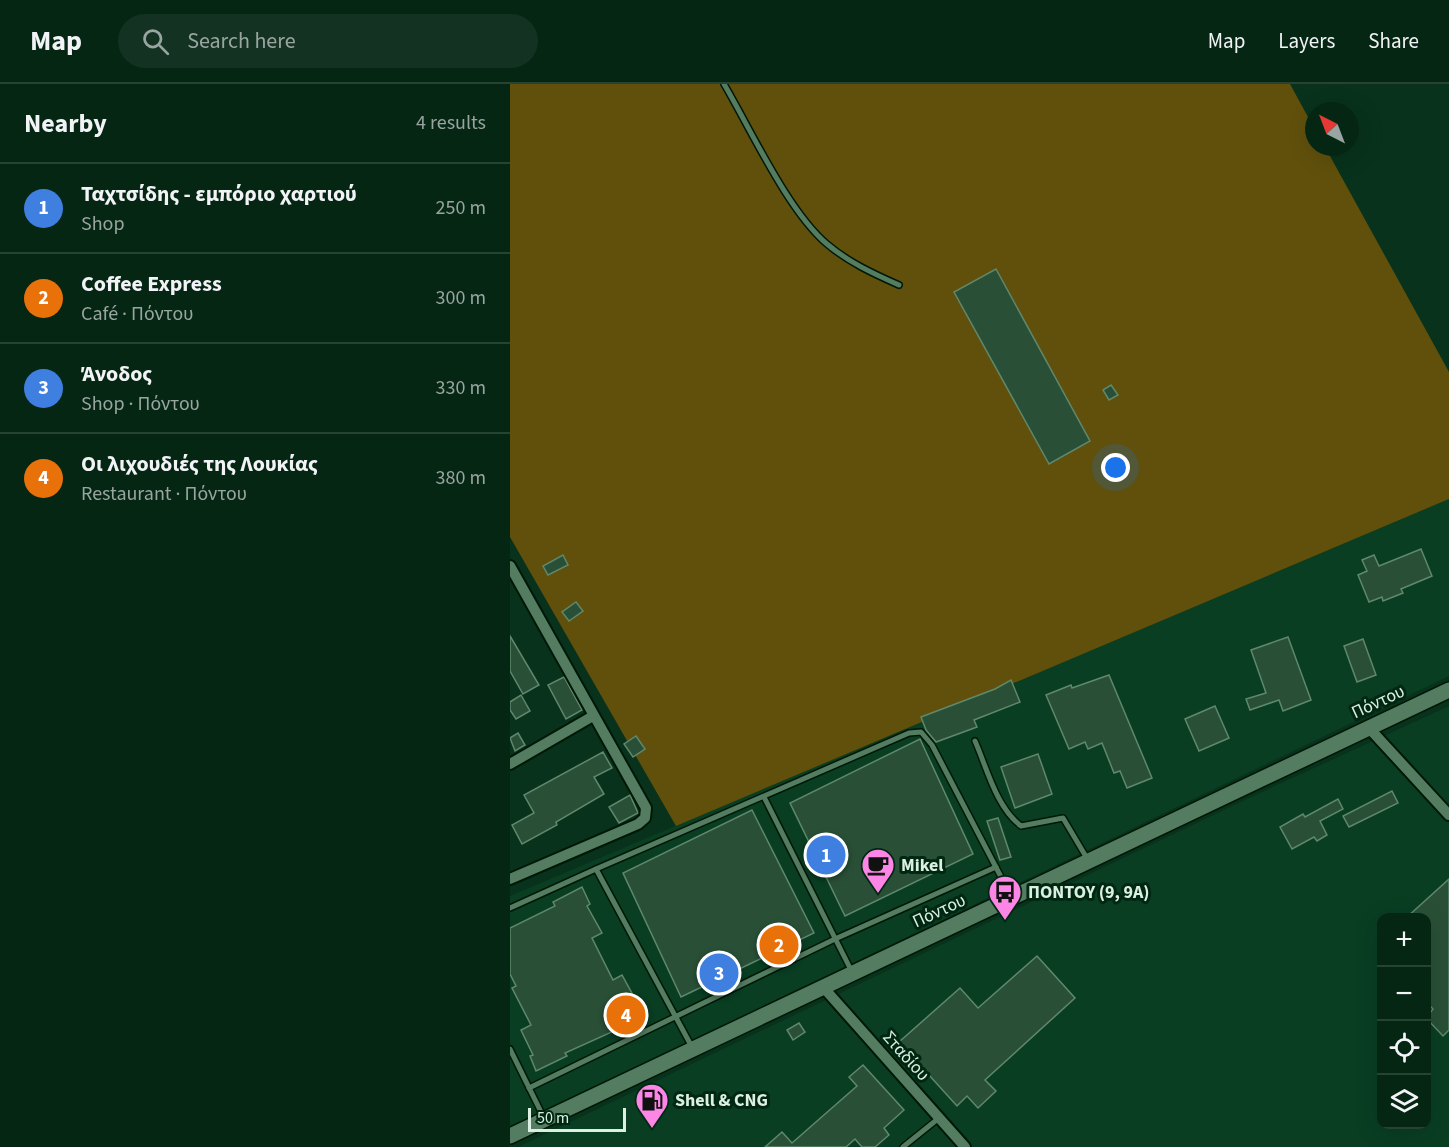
<!DOCTYPE html>
<html lang="en">
<head>
<meta charset="utf-8">
<style>
	:root { --surface:#062614; --page:#143222; --text:#f1f3f6; --muted:#98a5a0; --line:#274334; --accent:#fb86e5 }
	body { margin:0; font-family:"Source Sans 3",sans-serif; background:var(--page); color:var(--text) }
	.controls { position:absolute; right:18px; bottom:18px; display:grid; overflow:hidden; border-radius:12px; box-shadow:0 6px 24px #0002 }
	.controls button { width:54px; height:54px; display:grid; place-items:center; padding:0; border:0; border-bottom:2px solid var(--line); background:var(--surface); color:var(--text); font:30px sans-serif }
	.compass { position:absolute; left:795px; top:18px; width:54px; height:54px; border-radius:50%; background:var(--surface); box-shadow:0 6px 24px #0002; rotate:318deg }
	.scale { position:absolute; left:18px; bottom:15px; width:98px; box-sizing:border-box; padding-left:6px; border:3px solid #dbf0e1; border-top:0; font-size:16px; line-height:21px; white-space:nowrap; color:#dbf0e1; -webkit-text-stroke:4px #002711; paint-order:stroke }
	.you { position:absolute; left:606px; top:384px; width:21px; height:21px; margin:-15px; border:4px solid #fff; border-radius:50%; background:#1a73e8; box-shadow:0 0 0 9px #1a73e833 }
	.badge { display:grid; place-items:center; width:39px; height:39px; border-radius:50%; background:var(--accent); color:#fff; font-size:20px; font-weight:700 }
	.pin { position:absolute; translate:-50% -50%; border:3px solid #fff; box-shadow:0 2px 6px #0006 }
	.list { margin:0; padding:0; list-style:none }
	h2 { display:flex; justify-content:space-between; align-items:center; height:78px; margin:0; padding:0 24px; font-size:26px }
	h2 small { font-size:20px; font-weight:400; color:var(--muted) }
	.list li { display:grid; grid-template-columns:39px 1fr auto; gap:18px; align-items:center; box-sizing:border-box; height:90px; padding:0 24px; border-top:2px solid var(--line) }
	.list b { display:block; font-size:22px; white-space:nowrap }
	.list p { margin:0; font-size:20px; white-space:nowrap; color:var(--muted) }
	.list em { font-size:20px; font-style:normal; color:var(--muted) }
	.icon { flex:none; width:33px; height:33px; fill:none; stroke:currentColor; stroke-width:2; stroke-linecap:round; stroke-linejoin:round }
	.map { position:relative; flex:none; width:939px; height:1063px; overflow:hidden }
	header { display:flex; align-items:center; gap:36px; box-sizing:border-box; height:84px; padding:0 30px; background:var(--surface); border-bottom:2px solid var(--line) }
	header strong { font-size:28px }
	nav { display:flex; gap:33px; margin-inline-start:auto; font-size:21px }
	.search { width:420px; height:54px; background:var(--page); display:flex; align-items:center; gap:15px; box-sizing:border-box; padding:0 21px; border-radius:33px; color:var(--muted); font-size:22px }
	main { display:flex }
	aside { flex:1; background:var(--surface) }
	.map>svg:first-child { display:block }
	.built { fill:#093e23; fill-rule:evenodd }
	.green { fill:#60500c }
	.building { fill:#295037; stroke:#5f886d; stroke-width:1.5 }
	.lines { fill:none; stroke-linecap:round; stroke-linejoin:round }
	.lane-casing { stroke:#001807; stroke-width:8 }
	.street-casing { stroke:#001807; stroke-width:14 }
	.secondary-casing { stroke:#001807; stroke-width:18 }
	.lane { stroke:#547c61; stroke-width:5 }
	.street { stroke:#547c61; stroke-width:10 }
	.secondary { stroke:#547c61; stroke-width:15 }
	.labels { text-anchor:middle; dominant-baseline:central; stroke-width:6; stroke-linejoin:round; paint-order:stroke }
	.street-label { font-size:18px; fill:#dbf0e1; stroke:#002711 }
	.poi-label { font-size:18px; font-weight:bold; fill:#dbf0e1; stroke:#002711; text-anchor:start }
</style>
</head>
<body>
<header>
<strong>Map</strong>
<div class="search"><svg class="icon" aria-label="search" viewBox="0 0 24 24"><circle cx="10" cy="10" r="6"/><path d="M15 15l6 6"/></svg>Search here</div>
<nav><a>Map</a><a>Layers</a><a>Share</a></nav>
</header>
<main>
<aside>
<h2>Nearby<small>4 results</small></h2>
<ul class="list">
<li><span class="badge" style="background:#3f7fe0">1</span><div><b>Ταχτσίδης - εμπόριο χαρτιού</b><p>Shop</p></div><em>250 m</em></li>
<li><span class="badge" style="background:#e8710a">2</span><div><b>Coffee Express</b><p>Café · Πόντου</p></div><em>300 m</em></li>
<li><span class="badge" style="background:#3f7fe0">3</span><div><b>Άνοδος</b><p>Shop · Πόντου</p></div><em>330 m</em></li>
<li><span class="badge" style="background:#e8710a">4</span><div><b>Οι λιχουδιές της Λουκίας</b><p>Restaurant · Πόντου</p></div><em>380 m</em></li>
</ul>
</aside>
<div class="map">
<svg width="939" height="1063" viewBox="0 0 939 1063">
	<rect width="100%" height="100%" fill="#08321b"/>
	<!-- built -->
	<g class="built">
		<polygon points="939,415 939,592 0,1044 0,812"/>
		<path d="M 939,622 L 939,1063 L 8,1063 L 739,714 ZM 872,834 L 916,834 L 916,1040 L 872,1040 Z"/>
	</g>
	<!-- green -->
	<polygon class="green" points="0,0 780,0 804,44 804,63 815,63 939,288 939,415 166,742 0,453"/>
	<!-- building -->
	<g class="building">
		<polygon points="486,185 580,357 539,380 444,208"/>
		<polygon points="601,301 608,311 599,316 593,306"/>
		<polygon points="911,465 922,492 891,505 893,509 873,517 872,513 859,518 848,491 857,487 852,476 864,471 869,482"/>
		<polygon points="53,471 58,481 38,491 33,482"/>
		<polygon points="66,518 73,527 59,537 52,528"/>
		<polygon points="0,552 29,601 13,610 0,587"/>
		<polygon points="778,553 801,616 773,627 769,616 740,626 736,615 756,609 741,566"/>
		<polygon points="853,555 866,591 847,598 834,562"/>
		<polygon points="599,591 642,694 617,704 610,687 604,689 592,659 578,665 575,658 559,665 536,611 561,601 562,604"/>
		<polygon points="54,593 72,626 56,635 38,601"/>
		<polygon points="501,596 510,618 464,636 467,643 426,658 416,646 411,633 485,605"/>
		<polygon points="11,611 20,627 6,635 0,626 0,618"/>
		<polygon points="705,622 719,654 689,667 675,635"/>
		<polygon points="8,649 15,661 5,667 0,654"/>
		<polygon points="126,652 135,665 123,673 114,660"/>
		<polygon points="410,655 463,770 335,832 280,719"/>
		<polygon points="93,668 102,684 84,693 94,710 46,738 47,741 12,760 2,741 24,729 14,711"/>
		<polygon points="528,670 542,710 505,724 491,683"/>
		<polygon points="882,707 888,719 839,743 833,732"/>
		<polygon points="120,711 128,729 109,739 99,723"/>
		<polygon points="828,715 833,725 810,737 817,751 807,757 804,753 782,765 770,743 793,730 795,733"/>
		<polygon points="242,726 304,849 171,913 113,789"/>
		<polygon points="488,734 501,773 490,776 477,737"/>
		<polygon points="939,795 939,946 933,952 916,934 923,925 916,918 916,834 896,834"/>
		<polygon points="72,803 80,820 77,822 92,849 82,854 103,896 112,891 135,933 55,969 57,972 26,987 20,972 23,971 11,946 21,941 2,904 6,902 0,890 0,844 45,822 43,818"/>
		<polygon points="527,872 565,914 475,996 486,1007 468,1024 457,1012 447,1022 389,958 450,904 468,924"/>
		<polygon points="289,939 295,948 283,956 277,946"/>
		<polygon points="353,981 394,1026 374,1044 379,1051 365,1063 352,1063 345,1055 336,1063 255,1063 272,1048 282,1059 347,1002 339,993"/>
	</g>
	<g class="lines">
		<defs>
			<g id="lane">
				<path d="M 214,0 C 241,46 278,127 317,160 C 338,178 364,190 389,201"/>
				<path d="M 465,657 C 477,684 486,723 511,742 L 553,734 L 578,776"/>
				<polyline points="254,713 342,888"/>
				<polyline points="86,785 399,649 411,648 422,661 501,812"/>
				<polyline points="0,824 86,785 183,965"/>
				<polyline points="0,965 34,1034"/>
				<polyline points="19,1004 325,855 486,783"/>
				<polyline points="393,1063 429,1034"/>
			</g>
			<g id="street">
				<polyline points="0,482 136,724 135,734 128,740 0,795"/>
				<polyline points="859,644 939,731"/>
				<polyline points="0,680 83,632"/>
				<polyline points="313,903 455,1063"/>
			</g>
			<polyline id="secondary" points="0,1052 939,606"/>
		</defs>
		<!-- lane casing -->
		<use href="#lane" class="lane-casing"/>
		<!-- street casing -->
		<use href="#street" class="street-casing"/>
		<!-- secondary casing -->
		<use href="#secondary" class="secondary-casing"/>
		<!-- lane -->
		<use href="#lane" class="lane"/>
		<!-- street -->
		<use href="#street" class="street"/>
		<!-- secondary -->
		<use href="#secondary" class="secondary"/>
	</g>
	<!-- icons -->
	<defs>
		<symbol id="cafe-pin" viewBox="-11 -11 22 30"><path d="M0 17L-7.5 6A9.5 9.5 0 1 1 7.5 6Z" fill="#fb86e5" stroke="#002711"/><path d="M-5.5-4.5H6V0H3Q3 3.5 0 3.5H-2.5Q-5.5 3.5-5.5 0ZM3-3.2v2h1.7v-2ZM-6 4.5H4V6H-6Z" fill="#111"/></symbol>
		<symbol id="bus-pin" viewBox="-11 -11 22 30"><path d="M0 17L-7.5 6A9.5 9.5 0 1 1 7.5 6Z" fill="#fb86e5" stroke="#002711"/><path d="M-5-6H5V4H4V6H2V4H-2V6H-4V4H-5ZM-3.5-4V0h7V-4ZM-3.5 1.2v1.5H-2V1.2ZM2 1.2v1.5H3.5V1.2Z" fill="#111"/></symbol>
		<symbol id="fuel-pin" viewBox="-11 -11 22 30"><path d="M0 17L-7.5 6A9.5 9.5 0 1 1 7.5 6Z" fill="#fb86e5" stroke="#002711"/><path d="M-5.5-6h7V0h2V4h1.3V-2.5L3-4.5l.8-.8L6-3V5H2.5V1h-1V6h-7ZM-4.2-4.7v3.2H.2V-4.7Z" fill="#111"/></symbol>
	</defs>
	<g fill-rule="evenodd">
		<use href="#cafe-pin" x="349" y="762" width="38" height="52"/>
		<use href="#bus-pin" x="476" y="789" width="38" height="52"/>
		<use href="#fuel-pin" x="123" y="997" width="38" height="52"/>
	</g>
	<g class="labels">
		<!-- street labels -->
		<g class="street-label">
			<text transform="translate(868 618) rotate(-25)">Πόντου</text>
			<text transform="translate(429 827) rotate(-25)">Πόντου</text>
			<text transform="translate(396 972) rotate(48)">Σταδίου</text>
		</g>
		<!-- poi labels -->
		<g class="poi-label">
			<text x="391" y="781">Mikel</text>
			<text x="518" y="808">ΠΟΝΤΟΥ (9, 9Α)</text>
			<text x="165" y="1016">Shell &amp; CNG</text>
		</g>
	</g>
</svg>
<div class="controls">
<button>+</button>
<button>−</button>
<button><svg class="icon" aria-label="locate" viewBox="0 0 24 24"><circle cx="12" cy="12" r="6"/><path d="M12 2v4M12 18v4M2 12h4M18 12h4"/></svg></button>
<button><svg class="icon" aria-label="layers" viewBox="0 0 24 24"><path d="M12 4l9 5-9 5-9-5zM3 14l9 5 9-5"/></svg></button>
</div>
<svg class="compass" viewBox="-18 -18 36 36"><path d="M0-13l5 13h-10z" fill="#e53935"/><path d="M0 13l5-13h-10z" fill="#98a5a0"/></svg>
<div class="scale">50 m</div>
<div class="you"></div>
<div class="pin badge" style="left:316px;top:771px;background:#3f7fe0">1</div>
<div class="pin badge" style="left:269px;top:861px;background:#e8710a">2</div>
<div class="pin badge" style="left:209px;top:889px;background:#3f7fe0">3</div>
<div class="pin badge" style="left:116px;top:931px;background:#e8710a">4</div>
</div>
</main>
</body>
</html>
